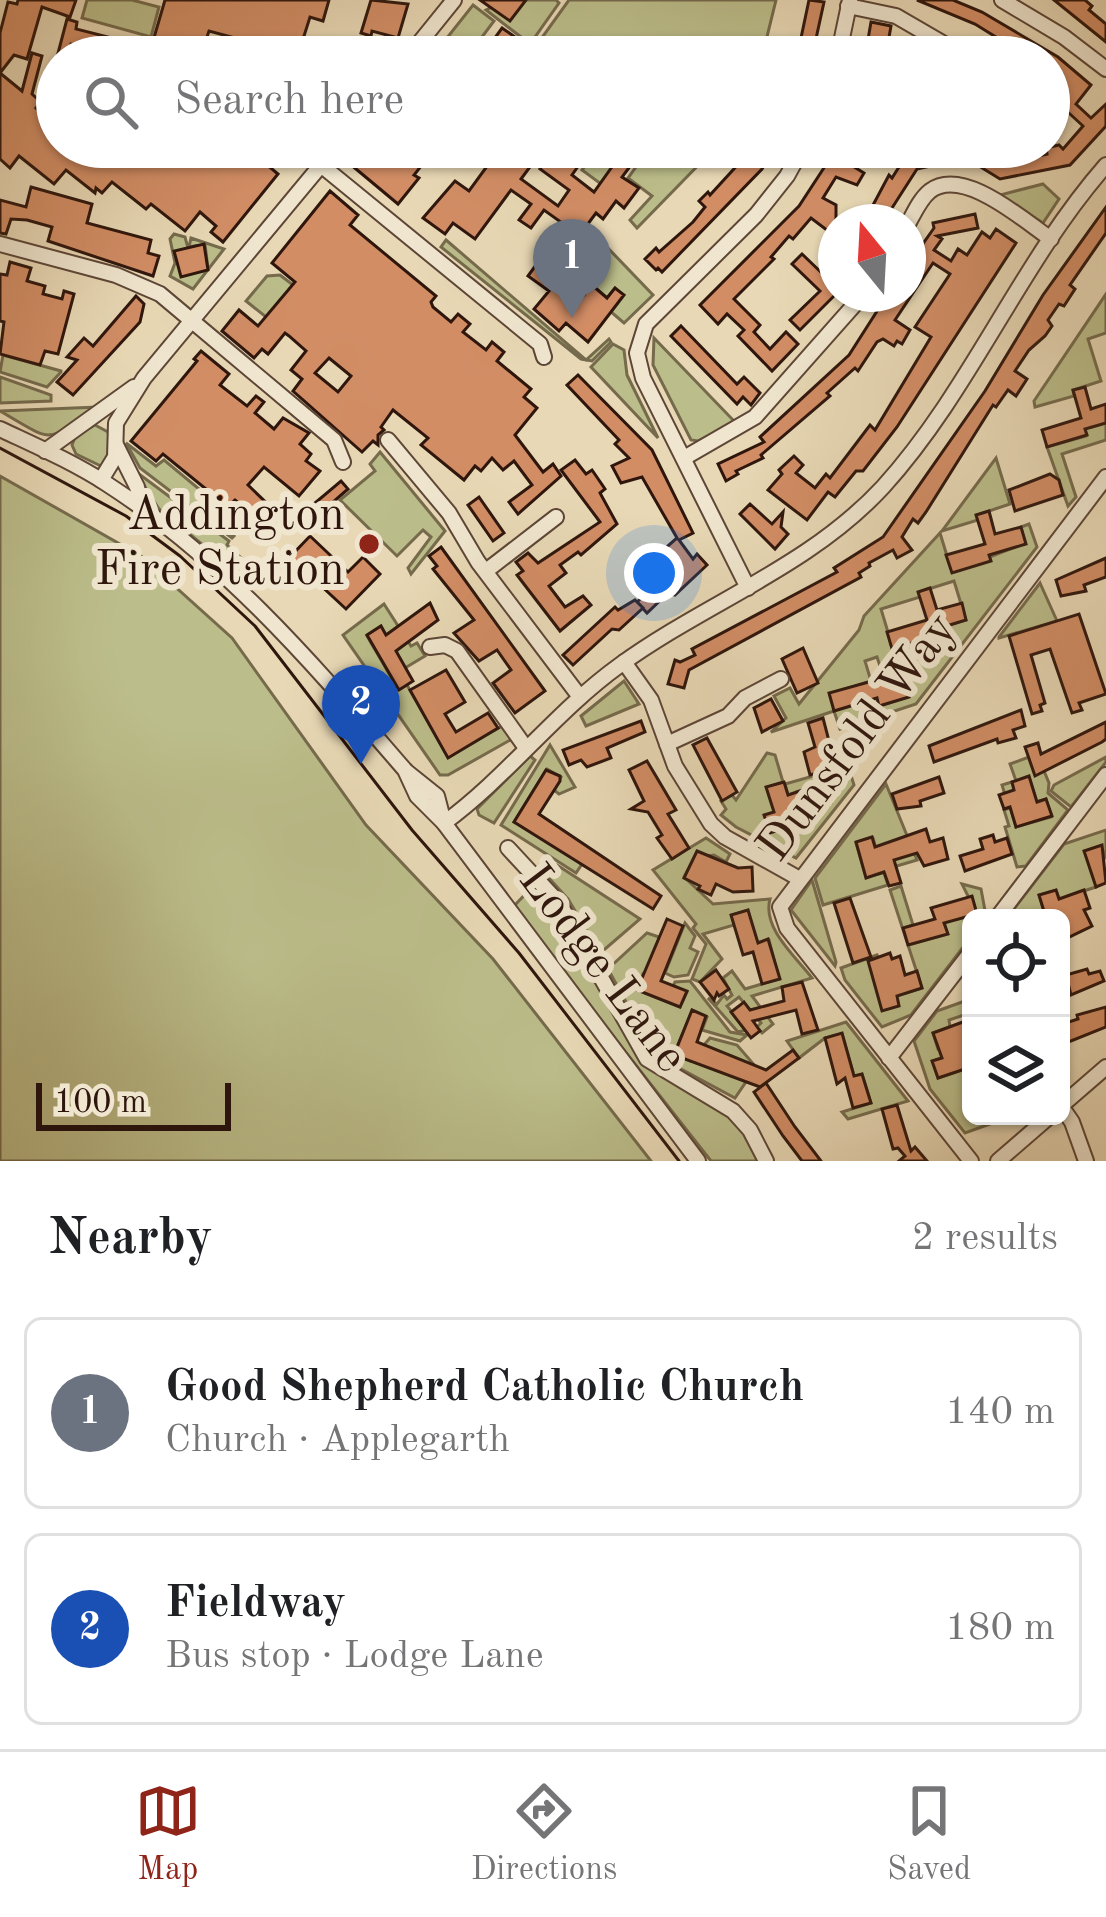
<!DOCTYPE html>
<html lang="en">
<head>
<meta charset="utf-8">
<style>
	:root { --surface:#fff; --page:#f2f2f2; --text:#202124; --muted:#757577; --line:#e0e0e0; --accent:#8f2418 }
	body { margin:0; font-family:"Old Standard TT",serif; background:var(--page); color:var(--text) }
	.controls { position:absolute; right:36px; bottom:36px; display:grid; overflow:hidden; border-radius:18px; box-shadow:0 3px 9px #0004 }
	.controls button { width:108px; height:108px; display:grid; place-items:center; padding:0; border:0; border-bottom:3px solid var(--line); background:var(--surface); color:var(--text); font:60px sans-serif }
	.compass { position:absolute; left:818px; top:204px; width:108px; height:108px; border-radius:50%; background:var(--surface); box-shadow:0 3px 9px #0004; rotate:342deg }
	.scale { position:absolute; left:36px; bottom:30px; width:195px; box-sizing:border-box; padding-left:12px; border:6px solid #2f160d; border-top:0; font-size:33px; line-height:42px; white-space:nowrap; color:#2f160d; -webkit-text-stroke:9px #f0e6cf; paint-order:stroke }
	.you { position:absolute; left:654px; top:573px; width:42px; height:42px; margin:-30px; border:9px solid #fff; border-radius:50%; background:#1a73e8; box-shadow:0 0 0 18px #1a73e833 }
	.badge { display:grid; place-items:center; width:78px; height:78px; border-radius:50%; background:var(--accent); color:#fff; font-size:39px; font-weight:700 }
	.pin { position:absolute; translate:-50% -99px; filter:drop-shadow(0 3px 6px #0008) }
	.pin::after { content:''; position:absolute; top:63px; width:42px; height:36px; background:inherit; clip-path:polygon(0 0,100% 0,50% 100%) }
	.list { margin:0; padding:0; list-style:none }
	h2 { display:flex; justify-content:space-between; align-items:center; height:156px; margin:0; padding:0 48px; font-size:51px }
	h2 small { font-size:39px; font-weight:400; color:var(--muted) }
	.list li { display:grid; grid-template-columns:78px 1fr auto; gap:36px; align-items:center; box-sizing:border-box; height:192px; margin:0 24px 24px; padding:0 24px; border:3px solid var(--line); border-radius:18px }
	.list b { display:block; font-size:45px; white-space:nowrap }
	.list p { margin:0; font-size:39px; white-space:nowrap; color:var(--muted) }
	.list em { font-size:39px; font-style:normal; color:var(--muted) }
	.icon { flex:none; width:66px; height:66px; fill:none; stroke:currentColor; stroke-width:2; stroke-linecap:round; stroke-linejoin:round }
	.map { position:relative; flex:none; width:1106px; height:1161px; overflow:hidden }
	.search { position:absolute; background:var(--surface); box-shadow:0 3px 9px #0004; left:36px; right:36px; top:36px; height:132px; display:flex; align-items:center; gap:30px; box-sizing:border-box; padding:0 42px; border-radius:66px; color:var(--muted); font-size:45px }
	.sheet { height:588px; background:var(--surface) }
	nav { display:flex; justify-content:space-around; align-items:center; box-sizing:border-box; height:168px; border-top:3px solid var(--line); background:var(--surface); font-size:33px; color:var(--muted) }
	nav a { display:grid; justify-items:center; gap:6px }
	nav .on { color:var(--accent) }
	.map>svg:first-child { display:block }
	.green { fill:#bbbd8a; stroke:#756a4c; stroke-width:3; fill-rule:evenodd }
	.building { fill:#d28d65; stroke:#2f160d; stroke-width:3; fill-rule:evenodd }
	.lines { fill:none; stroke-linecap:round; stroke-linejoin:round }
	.minor-casing { stroke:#5d4637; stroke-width:18 }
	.minor { stroke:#f0e6cf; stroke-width:14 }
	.tram { stroke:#2f160d; stroke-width:3 }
	.poi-dot { fill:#8f2418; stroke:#f0e6cf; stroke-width:4.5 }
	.labels { text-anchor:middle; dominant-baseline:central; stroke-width:12; stroke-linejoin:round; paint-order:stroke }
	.poi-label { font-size:48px; fill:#2f160d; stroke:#f0e6cf; text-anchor:end }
	.street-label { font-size:48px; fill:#2f160d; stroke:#f0e6cf }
</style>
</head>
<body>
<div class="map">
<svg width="1106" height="1161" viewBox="0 0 1106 1161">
	<rect width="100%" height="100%" fill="#e8d8b5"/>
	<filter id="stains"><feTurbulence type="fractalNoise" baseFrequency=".00167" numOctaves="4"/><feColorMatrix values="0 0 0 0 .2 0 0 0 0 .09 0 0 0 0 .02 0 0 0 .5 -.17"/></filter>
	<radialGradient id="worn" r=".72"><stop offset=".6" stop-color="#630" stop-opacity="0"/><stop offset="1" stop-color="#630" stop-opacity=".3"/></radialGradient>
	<!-- green -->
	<g class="green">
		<polygon points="87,0 132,0 159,7 151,37 82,18"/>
		<polygon points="506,0 556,0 559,3 530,44 486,10"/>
		<polygon points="569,0 776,0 762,57 528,57"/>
		<polygon points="473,5 494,21 467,57 440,57 435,53"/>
		<polygon points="543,147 716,147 637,228 630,220 652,196 628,178 636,167 621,157 601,184 582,170 590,159 575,148 563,164"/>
		<polygon points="1043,184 1059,199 1043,223 1000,195"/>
		<polygon points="174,234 185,237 188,248 174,252 183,276 208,269 205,244 189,247 191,238 224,249 193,289 170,276 175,263 170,239"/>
		<polygon points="446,240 586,360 609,339 611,342 592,361 581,359 441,247"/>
		<polygon points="605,245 653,295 624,323 610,311 623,295 615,288 607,298 592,285 586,292 579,273"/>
		<polygon points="280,275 293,285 266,317 246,301 267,276"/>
		<polygon points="1106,294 1106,333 1088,339 1101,381 1073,390 1074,396 1035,407 1034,401"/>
		<polygon points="654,338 734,421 734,423 698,441 691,440 653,365"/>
		<polygon points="613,344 624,350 627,375 658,438 591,367"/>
		<polygon points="3,355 61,371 61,372 47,387 0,372"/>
		<polygon points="0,377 51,395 51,401 0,403"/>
		<path d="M 99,407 C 43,444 56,443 0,411 Z"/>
		<polygon points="1090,422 1092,427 1106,423 1106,440 1062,454 1076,497 1068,506 1047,447 1086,436 1083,424"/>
		<polygon points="95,425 108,432 111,448 103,467 76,454 72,445 76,435"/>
		<polygon points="126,443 156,466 164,460 222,508 214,516 234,536 232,538 140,468"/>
		<polygon points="380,452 445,531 411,574 408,568 431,537 423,530 397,556 340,500 375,471 370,464"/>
		<polygon points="996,458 1010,504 977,515 978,520 942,531"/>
		<polygon points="135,471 229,541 227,545 247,563 246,574 237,573 159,509"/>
		<polygon points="0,476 141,556 232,638 366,825 493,959 651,1161 0,1161"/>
		<path d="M 1029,524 L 1037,547 L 916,704 L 840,729 L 834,711 L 771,732 L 786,718 L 774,696 L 790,688 L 799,704 L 859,630 L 864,616 L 940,533 L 952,572 L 1025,543 L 1021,527 ZM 954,581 L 966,620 L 930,631 L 931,638 L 893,649 L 881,609 L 920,597 L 919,592 ZM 877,657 L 882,672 L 899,668 L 908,697 L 880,706 L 877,698 L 830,694 L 871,681 L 865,661 Z"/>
		<polygon points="1040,583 1057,621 999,638 999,637"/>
		<polygon points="384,604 411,646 417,643 425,656 405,668 381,627 367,636 398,689 407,685 448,757 504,725 512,739 448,775 440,775 343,635"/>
		<polygon points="624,681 639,704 586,726 581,716"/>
		<polygon points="550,745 575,787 559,794 554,790 561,777 547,769 514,822 584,861 576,873 501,825"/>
		<polygon points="767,753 775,755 783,782 767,787 777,803 770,832 805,822 803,812 831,803 825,783 796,792 789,799 785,784 848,766 854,785 796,858 736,827 721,815 726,809 721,801 732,795 736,800"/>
		<polygon points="1037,754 1049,783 1048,793 1068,810 1026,866 1017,867 1005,827 1009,826 1004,810 1009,808 1002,785 1012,782 1017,800 1025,805 1011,810 1016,827 1051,817 1046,799 1032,803 1029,795 1034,793 1029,777 1016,781 1010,764"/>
		<polygon points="530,756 535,760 494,823 479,815 477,809"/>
		<polygon points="1106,757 1106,762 1071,807 1051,791 1054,785"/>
		<polygon points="886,784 917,860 890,868 877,852 873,838 856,843 866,877 883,873 879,858 888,885 823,905 815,878"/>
		<polygon points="1106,830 1106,859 1101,846 1096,887 1068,896 1061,904 1056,890 1039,895 1046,918 1007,918 1064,844"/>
		<path d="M 706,838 L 730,854 L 726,862 L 714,855 L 694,858 L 684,877 L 713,904 L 770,899 C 762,928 795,956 812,978 L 752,996 L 773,1024 L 762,1033 L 757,1027 L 761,1023 L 739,997 L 727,1006 L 747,1030 L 738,1032 L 708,998 L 717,1004 L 724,995 L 727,999 L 732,995 L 723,978 L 732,971 L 745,989 L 779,979 L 769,940 L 756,943 L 748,910 L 732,915 L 734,925 L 703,934 L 722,959 L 700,982 L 692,979 L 706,944 L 693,928 L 696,924 L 653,870 Z"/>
		<polygon points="557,865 640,919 605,949 598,950 568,899 547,876"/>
		<polygon points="812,880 836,962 835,966 791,910"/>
		<polygon points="536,883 550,899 643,1062 728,1114 745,1132 760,1161 711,1161 529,929 515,905"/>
		<polygon points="962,884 981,889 986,916 971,918 971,937 911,1015 882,1027 845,980 841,968 877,955 899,1006 895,991 906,993 922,988 890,890 901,886 913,925 903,928 909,945 947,934 944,921 977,914"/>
		<polygon points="685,923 695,936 690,948 698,952 688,975 674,977 665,973"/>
		<polygon points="647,933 659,937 652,977 643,974 637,990 680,1007 687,992 673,986 675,982 690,981 730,1032 747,1035 740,1041 702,1030 707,1017 692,1011 674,1054 690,1061 710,1038 737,1045 756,1067 735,1098 655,1055 608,969"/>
		<polygon points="965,1001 970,1013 949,1020 950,1027 933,1033 938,1049 944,1048 946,1056 933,1061 938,1078 971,1067 971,1116 1012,1116 965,1133 930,1089 914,1041 937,1011"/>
		<polygon points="846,1022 908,1101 848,1119 842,1112 871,1103 862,1074 849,1078 853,1072 842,1034 825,1038 799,1058 787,1041"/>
	</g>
	<!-- building -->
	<g class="building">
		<polygon points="18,0 76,0 70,17 42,7 27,59 14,55 0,73 22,91 32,53 42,56 32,94 41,102 36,108 57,126 57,147 175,147 196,165 210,147 231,147 225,153 241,166 253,153 278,174 223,242 211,232 216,226 200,212 185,231 151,204 146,209 112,182 102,193 96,188 95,193 66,170 54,184 19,156 10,168 0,159 0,33 8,2 17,4"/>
		<polygon points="165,0 329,0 323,21 310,17 298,55 209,31 203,49 178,42 170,57 122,57 71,44 68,57 57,57 67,19 77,22 76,29 151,48"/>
		<polygon points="371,0 408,4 398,38 372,31 371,36 361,33"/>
		<polygon points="480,0 526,0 510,21"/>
		<polygon points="809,0 824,2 812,57 797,57"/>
		<polygon points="917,0 953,0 982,12 1058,57 1091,85 1076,104 1091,118 1106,104 1106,126 1070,165 1000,179 966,158 917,169 883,222 864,222 889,175 892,178 904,159 912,157 910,148 978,147 998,158 1024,154 1025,159 1047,154 1046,148 1059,145 1063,149 1083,126 1058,103 1056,98 1062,91 1049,80 1049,57 1028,57 975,24"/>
		<polygon points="1054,0 1085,0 1092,6 1089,10 1106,24 1106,42"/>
		<polygon points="871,22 891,26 886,54 880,57 865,57"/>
		<polygon points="502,28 515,37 510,44 529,57 481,57"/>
		<polygon points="364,147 414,147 419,151 422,147 436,147 414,175 419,178 398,204 350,164"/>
		<polygon points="501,147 526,147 538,156 521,179 558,206 569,190 540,169 549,156 561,165 572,150 584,158 572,175 594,192 619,157 631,165 622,177 639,188 624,208 616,201 603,219 596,213 570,248 581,256 564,280 583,296 592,285 607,298 615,288 624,295 588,342 566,323 559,331 534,309 549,291 528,276 565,225 544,210 531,228 519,220 531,204 511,190 475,239 453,223 445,234 423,218 455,181 469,191"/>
		<polygon points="754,147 774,147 762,169 662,272 658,268 656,270 645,259 656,248 659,252 693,222 705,207 699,201 708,192 710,195"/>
		<polygon points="833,154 864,173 857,185 836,177 823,198 836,205 836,237 811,218 793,239 789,236 771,257 774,259 734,299 760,325 754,332 770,349 786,332 798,344 772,371 738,336 744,330 727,314 718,324 700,305 799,206"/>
		<polygon points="31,187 92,204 87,223 151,240 148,253 159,256 153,276 48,241 52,227 27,220 11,219 6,234 0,233 0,200 26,207"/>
		<path d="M 330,191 L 358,215 L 350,225 L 436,296 L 431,302 L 433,307 L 451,322 L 458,314 L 470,324 L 463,332 L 486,350 L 492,342 L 504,352 L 497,361 L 531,389 L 524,397 L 537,408 L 515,435 L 543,472 L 553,464 L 561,476 L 518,514 L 509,502 L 532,485 L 514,461 L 503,470 L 492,458 L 481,471 L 475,466 L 464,480 L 421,445 L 428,438 L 393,410 L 381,427 L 384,430 L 378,435 L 378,445 L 373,441 L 362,452 L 293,391 L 302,379 L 291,370 L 306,351 L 289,336 L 285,333 L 268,354 L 262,349 L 254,358 L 222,331 L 239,310 L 258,326 L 295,282 L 272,263 ZM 329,358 L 351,376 L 338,392 L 315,373 Z"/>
		<polygon points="1106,207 1106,233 1070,285 1075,289 1064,306 1059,304 1048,320 1052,326 1045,336 1029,350 1015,371 1027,379 1016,396 1008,390 996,407 993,405 926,512 918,523 913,519 902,537 912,550 897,558 893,550 869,563 870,566 859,573 861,577 689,670 684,688 668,684 675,660 680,662 695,655 692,649 837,572 834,568 883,537 985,391 1043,295"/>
		<polygon points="975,214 978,228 937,236 942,239 934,250 951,261 958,249 967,255 982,232 990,238 996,229 1016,243 897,427 863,471 856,471 835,497 828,492 807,520 768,490 782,474 779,470 794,456 803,465 796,473 815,488 826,474 830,478 870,425 875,430 931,337 915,327 950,274 933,263 895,320 910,330 902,344 897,341 894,346 883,339 877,342 858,371 855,368 827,393 830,396 761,455 763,458 736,471 738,474 726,481 718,464 764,442 760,437 849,355 888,294 908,294 908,265 934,228 933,223"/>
		<polygon points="204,244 208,270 181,277 174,251"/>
		<polygon points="802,254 828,279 836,266 836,294 800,330 790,320 820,291 792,264"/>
		<polygon points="10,262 31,268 27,281 45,286 43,294 62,299 64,291 74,294 58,354 45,351 40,365 0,354 4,322 0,321 0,274 7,275"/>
		<polygon points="136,296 144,304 140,322 73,395 57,382 77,360 67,357 84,338 93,346"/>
		<polygon points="681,326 737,384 744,377 760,393 751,405 743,397 737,404 671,336"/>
		<polygon points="201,351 229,374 220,385 247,406 256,396 264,402 255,413 274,429 283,418 309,433 300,444 311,454 306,461 320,471 299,496 264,467 248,485 277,513 266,525 235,500 228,507 163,454 156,461 131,441 197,361 194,359"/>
		<polygon points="578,375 652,450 693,533 679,540 693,559 697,554 707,565 675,595 668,593 647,613 637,602 658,582 644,567 677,538 642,477 621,483 612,466 629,458 615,444 619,440 567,385"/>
		<polygon points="1085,387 1091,409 1106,404 1106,423 1085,429 1087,435 1047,447 1042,430 1081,418 1073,390"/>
		<polygon points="575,460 586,474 592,470 605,489 600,493 617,524 581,555 578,552 560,565 566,573 549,586 565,607 583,596 591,605 560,631 517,575 523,571 516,562 528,553 538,563 600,522 561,470"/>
		<polygon points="1050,474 1059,480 1063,495 1015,511 1009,490"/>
		<polygon points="341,481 348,489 316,517 309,508"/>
		<polygon points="479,497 504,533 493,541 468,505"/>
		<polygon points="750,504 772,524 783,512 781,527 788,534 775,549 740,514"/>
		<polygon points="989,511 995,534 1021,527 1026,544 989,555 991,561 952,573 946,555 985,544 976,515"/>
		<polygon points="310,536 348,572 363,557 380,574 346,609 290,557"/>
		<polygon points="441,547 545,691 515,713 493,683 511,670 497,650 479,661 454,633 474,620 433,569 437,566 429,556"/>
		<polygon points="1106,558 1106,577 1084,585 1086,591 1061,596 1056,580"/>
		<polygon points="930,588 937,610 962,603 966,620 930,631 932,637 892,649 887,632 927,620 918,592"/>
		<polygon points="635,600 643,608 619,630 612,629 573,665 563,655 615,607 618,610"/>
		<polygon points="430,603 438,620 396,651 413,681 399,690 367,635 381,626 386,635"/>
		<polygon points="1079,614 1106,694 1079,703 1082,710 1072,713 1050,649 1031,655 1045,703 1040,705 1042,711 1032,714 1009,636"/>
		<polygon points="803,648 818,683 797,693 782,659"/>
		<polygon points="446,670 465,702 445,714 456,732 488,713 498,728 448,758 410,690"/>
		<polygon points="883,678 886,685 903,679 909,697 879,706 877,698 834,711 829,693"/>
		<polygon points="771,699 783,721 762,732 754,708"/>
		<polygon points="1021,710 1025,726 1013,730 1016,738 998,743 997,739 934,762 929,746"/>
		<polygon points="823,718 836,768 810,775 804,752 815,747 808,723"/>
		<polygon points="641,721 645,732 607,748 611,758 587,767 581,760 569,765 563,750"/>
		<polygon points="1106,722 1106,739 1102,742 1035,776 1025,747 1038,743 1041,754"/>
		<polygon points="707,738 737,792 722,801 693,745"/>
		<polygon points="647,761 676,810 668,814 689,848 672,859 657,838 662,835 648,812 631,809 644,801 629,770"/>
		<polygon points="546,770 560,776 560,781 539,814 661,896 653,909 514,822"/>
		<polygon points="1029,776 1037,802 1046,799 1052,816 1016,827 1010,807 1004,809 999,795 1014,790 1012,782"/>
		<polygon points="939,777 944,793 920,801 921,806 897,809 892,794"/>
		<polygon points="784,782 788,795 812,787 815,799 800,804 806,822 770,833 764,815 774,812 766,787"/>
		<polygon points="926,829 930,842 943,838 948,859 924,866 917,853 894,860 901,883 889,886 884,872 866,878 856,842 872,837 875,847"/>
		<polygon points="993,835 995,842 1007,838 1012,854 965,871 960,856 983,849 980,839"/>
		<polygon points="1102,845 1106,883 1096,887 1084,851"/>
		<polygon points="697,851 738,868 752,867 753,891 733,892 716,884 711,895 698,889 700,886 684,878"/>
		<polygon points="1056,890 1059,899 1084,890 1090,908 1084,910 1092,926 1061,941 1061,918 1046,918 1039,895"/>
		<polygon points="972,896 977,914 944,923 948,934 908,945 903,928 935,919 931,908"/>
		<polygon points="850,898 871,957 853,963 834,903"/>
		<polygon points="748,910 758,943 768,939 780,979 762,984 753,952 743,955 731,915"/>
		<polygon points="667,919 683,926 661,981 687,991 680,1007 637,990"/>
		<polygon points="890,953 892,959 900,956 905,975 917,971 922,988 897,996 899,1006 882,1011 868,961"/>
		<polygon points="1087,969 1089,974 1100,971 1104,981 1071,995 1066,975"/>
		<polygon points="716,970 729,989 719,996 717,993 714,1000 700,982"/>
		<polygon points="802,982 818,1030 802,1034 796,1010 753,1021 760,1031 751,1038 731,1012 744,1002 750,1010 784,1001 782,987"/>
		<polygon points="1106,1007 1106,1027 1061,1045 1061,1013 1066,1023 1078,1019 1077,1015"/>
		<polygon points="692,1010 706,1016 697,1042 766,1070 793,1050 799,1058 760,1087 674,1055"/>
		<polygon points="971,1019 971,1067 938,1078 932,1061 942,1058 933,1033"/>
		<polygon points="842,1033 854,1076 862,1074 871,1103 853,1108 845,1078 837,1084 825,1038"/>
		<polygon points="766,1083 795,1127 821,1161 802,1161 783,1136 754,1092"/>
		<polygon points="897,1105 911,1151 915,1147 927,1161 899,1161 905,1156 898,1148 893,1149 882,1109"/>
	</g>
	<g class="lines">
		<defs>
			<g id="minor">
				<polyline points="1002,0 1064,37 1106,69"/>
				<polyline points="848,6 896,16 958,52"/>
				<polyline points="408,57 454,0"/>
				<polyline points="838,57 850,0"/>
				<polyline points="53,73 57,72"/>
				<polyline points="321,165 540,344 544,357"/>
				<path d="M 908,224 C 914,213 920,199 930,191 C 963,166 1023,220 1051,239"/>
				<polyline points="0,244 116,275 160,294 334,440 343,462"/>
				<path d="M 0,429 C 36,446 73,462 107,484 C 225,560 314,665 405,770 L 417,796 L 444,823 L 698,1161"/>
				<polyline points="388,440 449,513 478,562 580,697"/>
				<polyline points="116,445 137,487 142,508"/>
				<polyline points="45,451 134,387"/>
				<polyline points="684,458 755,417 864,294"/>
				<polyline points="101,480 115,457 116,423 144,378 336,147"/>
				<polyline points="486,571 556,517"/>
				<polyline points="748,588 643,378 637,353 646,324 756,215 787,176 803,147"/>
				<polyline points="430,647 445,645 457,651 526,748"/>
				<polyline points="624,662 651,700 675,766 711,824 725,837 798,878"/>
				<polyline points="667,744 728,716 745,698 781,679"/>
				<polyline points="407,772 437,796 443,819"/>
				<path d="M 444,823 C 508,776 556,711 620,665 C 707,602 809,567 883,487 C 971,390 1020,263 1106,165"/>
				<polyline points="508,848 559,903 647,1059 733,1111 750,1130 766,1161"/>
				<polyline points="997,918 1106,775"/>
				<polyline points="889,1058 971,952"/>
				<polyline points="1061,1106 1072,1122 1086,1161"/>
				<polyline points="1061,1106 1106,1067"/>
				<polyline points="971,1161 787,928 780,907 1106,477"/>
				<polyline points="998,1161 1050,1116"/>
			</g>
		</defs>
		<!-- minor casing -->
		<use href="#minor" class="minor-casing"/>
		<!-- minor -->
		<use href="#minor" class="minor"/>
		<!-- tram -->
		<polyline class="tram" points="0,448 126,516 180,556 255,626 412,830 519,953 679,1161"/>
	</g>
	<!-- markers -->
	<circle class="poi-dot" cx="369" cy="544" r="12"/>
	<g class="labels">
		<!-- poi labels -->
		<g class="poi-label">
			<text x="345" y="516">Addington<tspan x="345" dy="55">Fire Station</tspan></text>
		</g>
		<!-- street labels -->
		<g class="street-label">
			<text transform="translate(858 738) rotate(-53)">Dunsfold Way</text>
			<text transform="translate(602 969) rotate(53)">Lodge Lane</text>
		</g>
	</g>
	<rect width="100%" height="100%" filter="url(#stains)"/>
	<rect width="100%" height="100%" fill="url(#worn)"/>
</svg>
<div class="controls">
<button><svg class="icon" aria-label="locate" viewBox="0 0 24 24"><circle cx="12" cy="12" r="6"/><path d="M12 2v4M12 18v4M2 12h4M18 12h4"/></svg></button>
<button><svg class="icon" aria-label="layers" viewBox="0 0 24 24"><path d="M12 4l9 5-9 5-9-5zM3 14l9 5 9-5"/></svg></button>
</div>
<svg class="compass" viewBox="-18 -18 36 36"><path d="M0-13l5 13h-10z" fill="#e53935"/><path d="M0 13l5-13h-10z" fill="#757577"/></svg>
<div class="scale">100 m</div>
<div class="you"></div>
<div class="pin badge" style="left:572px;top:318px;background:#6b7280">1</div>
<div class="pin badge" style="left:361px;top:764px;background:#1a4fb4">2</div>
<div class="search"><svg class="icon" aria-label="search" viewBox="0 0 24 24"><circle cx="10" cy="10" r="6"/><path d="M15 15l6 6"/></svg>Search here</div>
</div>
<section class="sheet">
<h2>Nearby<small>2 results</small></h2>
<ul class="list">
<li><span class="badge" style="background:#6b7280">1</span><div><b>Good Shepherd Catholic Church</b><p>Church · Applegarth</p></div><em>140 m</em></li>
<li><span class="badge" style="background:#1a4fb4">2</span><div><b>Fieldway</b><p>Bus stop · Lodge Lane</p></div><em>180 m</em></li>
</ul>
</section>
<nav>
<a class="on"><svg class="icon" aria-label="map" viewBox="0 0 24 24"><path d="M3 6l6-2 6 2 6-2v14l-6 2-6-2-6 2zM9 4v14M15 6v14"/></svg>Map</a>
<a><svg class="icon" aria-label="directions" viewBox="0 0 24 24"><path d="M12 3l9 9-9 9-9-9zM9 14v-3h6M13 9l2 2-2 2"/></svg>Directions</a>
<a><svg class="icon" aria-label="saved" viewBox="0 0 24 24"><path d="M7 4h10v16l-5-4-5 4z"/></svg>Saved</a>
</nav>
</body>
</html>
